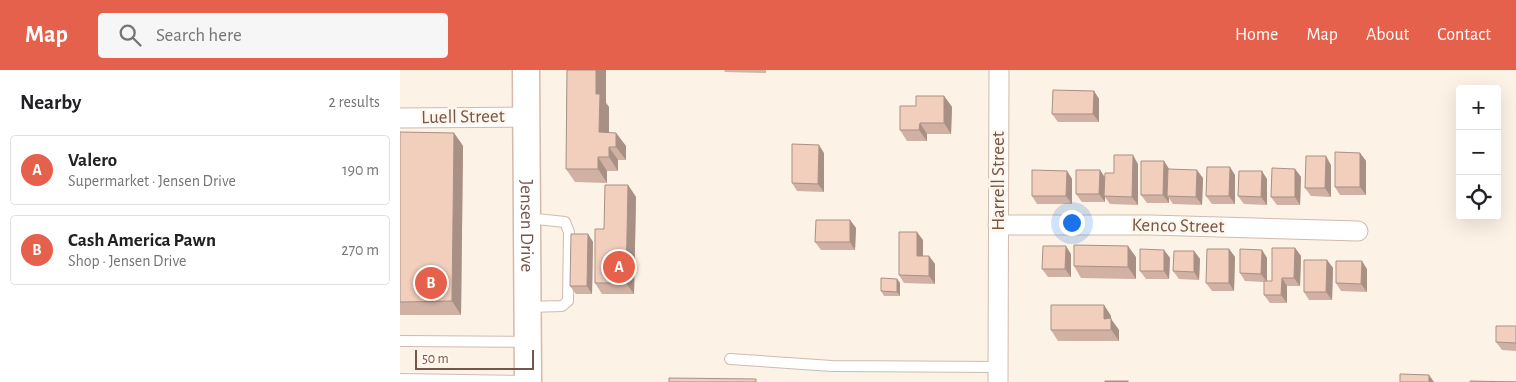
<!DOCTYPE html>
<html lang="en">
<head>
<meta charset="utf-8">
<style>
	:root { --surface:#fff; --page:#f6f6f6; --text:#202124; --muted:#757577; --line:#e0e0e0; --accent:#e6614b }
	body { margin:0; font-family:"Alegreya Sans",sans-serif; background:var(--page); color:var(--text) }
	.controls { position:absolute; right:15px; top:15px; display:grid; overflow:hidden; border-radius:5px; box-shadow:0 5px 20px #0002 }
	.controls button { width:45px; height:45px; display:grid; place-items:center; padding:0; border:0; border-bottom:1px solid var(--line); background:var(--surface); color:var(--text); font:25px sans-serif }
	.scale { position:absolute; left:15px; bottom:12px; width:119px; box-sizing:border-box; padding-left:5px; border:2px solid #76564a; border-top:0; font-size:14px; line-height:18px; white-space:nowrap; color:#76564a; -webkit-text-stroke:4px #fff6ec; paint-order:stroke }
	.you { position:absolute; left:671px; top:152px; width:18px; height:18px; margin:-12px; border:4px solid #fff; border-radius:50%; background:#1a73e8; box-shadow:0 0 0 8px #1a73e833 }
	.badge { display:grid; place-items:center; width:32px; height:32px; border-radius:50%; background:var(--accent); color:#fff; font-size:16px; font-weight:700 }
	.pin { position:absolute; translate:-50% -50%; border:2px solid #fff; box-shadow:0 1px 5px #0006 }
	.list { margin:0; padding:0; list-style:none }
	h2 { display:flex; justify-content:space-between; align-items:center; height:65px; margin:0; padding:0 20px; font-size:21px }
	h2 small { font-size:16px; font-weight:400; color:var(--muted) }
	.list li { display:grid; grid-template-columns:32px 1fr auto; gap:15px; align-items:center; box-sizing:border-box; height:70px; margin:0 10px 10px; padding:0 10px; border:1px solid var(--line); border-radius:5px }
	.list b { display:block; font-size:19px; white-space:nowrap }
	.list p { margin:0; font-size:16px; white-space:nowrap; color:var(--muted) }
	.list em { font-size:16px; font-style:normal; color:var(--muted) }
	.icon { flex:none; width:28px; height:28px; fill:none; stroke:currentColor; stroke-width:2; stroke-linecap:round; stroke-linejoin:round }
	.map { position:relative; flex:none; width:1116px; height:312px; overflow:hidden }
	header { display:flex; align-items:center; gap:30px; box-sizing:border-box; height:70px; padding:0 25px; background:var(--accent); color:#fff }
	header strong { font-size:24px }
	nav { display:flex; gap:28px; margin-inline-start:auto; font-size:18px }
	.search { width:350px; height:45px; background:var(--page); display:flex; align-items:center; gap:12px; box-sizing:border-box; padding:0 18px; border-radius:5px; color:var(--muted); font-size:19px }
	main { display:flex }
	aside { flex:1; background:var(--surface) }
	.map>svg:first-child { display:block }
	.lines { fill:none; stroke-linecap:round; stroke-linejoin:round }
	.service-casing { stroke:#d0bbae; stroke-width:12 }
	.minor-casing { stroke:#d0bbae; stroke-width:21 }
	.secondary-casing { stroke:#d3baac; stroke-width:29 }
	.service { stroke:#fff; stroke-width:10 }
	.minor { stroke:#fff; stroke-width:19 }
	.secondary { stroke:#fff; stroke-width:26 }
	.wall { fill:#d0b1a3 }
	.shaded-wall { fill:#a99084 }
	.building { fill:#f2cebd; stroke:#a99084 }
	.labels { text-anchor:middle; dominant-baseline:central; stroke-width:5; stroke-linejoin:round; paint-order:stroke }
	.street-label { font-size:19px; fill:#76564a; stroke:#fff6ec }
</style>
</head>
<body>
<header>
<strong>Map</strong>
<div class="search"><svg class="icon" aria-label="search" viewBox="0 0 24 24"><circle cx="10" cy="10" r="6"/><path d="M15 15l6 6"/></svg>Search here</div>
<nav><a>Home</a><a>Map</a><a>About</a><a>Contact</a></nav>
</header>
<main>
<aside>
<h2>Nearby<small>2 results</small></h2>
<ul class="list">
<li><span class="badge">A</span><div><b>Valero</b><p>Supermarket · Jensen Drive</p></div><em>190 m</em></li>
<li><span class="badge">B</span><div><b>Cash America Pawn</b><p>Shop · Jensen Drive</p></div><em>270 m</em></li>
</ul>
</aside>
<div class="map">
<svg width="1116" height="312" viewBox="0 0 1116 312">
	<rect width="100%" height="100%" fill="#fcf2e5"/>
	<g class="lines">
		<defs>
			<g id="service">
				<polyline points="127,148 165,152 169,162 168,231 162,236 128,237"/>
				<polyline points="0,271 126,272"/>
				<polyline points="330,289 432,296 598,297"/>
				<polyline points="0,309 126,311"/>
			</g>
			<g id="minor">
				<polyline points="0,48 126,47"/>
				<polyline points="598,155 750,155 958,161"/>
				<polyline points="598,312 599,0"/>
			</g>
			<g id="secondary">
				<path id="s1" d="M 126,0 L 128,312"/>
			</g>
		</defs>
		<!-- service casing -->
		<use href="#service" class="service-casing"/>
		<!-- minor casing -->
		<use href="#minor" class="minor-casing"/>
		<!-- secondary casing -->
		<use href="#secondary" class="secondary-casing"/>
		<!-- service -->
		<use href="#service" class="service"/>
		<!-- minor -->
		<use href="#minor" class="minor"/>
		<!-- secondary -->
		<use href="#secondary" class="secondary"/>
	</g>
	<!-- wall -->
	<g class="wall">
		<polygon points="167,0 206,0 206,33 209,37 209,63 216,63 226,76 226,90 218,90 218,101 207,101 207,113 175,112 166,99"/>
		<polygon points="324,0 366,0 366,3 325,2"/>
		<polygon points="694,21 699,29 699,52 658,52 652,44"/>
		<polygon points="544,26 552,37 551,64 527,64 527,71 507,71 500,60 516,36"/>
		<polygon points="0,62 54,63 63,76 61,245 0,245"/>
		<polygon points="424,83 424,122 397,121 392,113"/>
		<polygon points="960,83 966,91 966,125 940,125 935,117"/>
		<polygon points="764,91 769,99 803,108 802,135 773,134 769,128 769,133 747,133 741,125"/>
		<polygon points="738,94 738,135 710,134 705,127 705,132 682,132 676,124 700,100 705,107"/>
		<polygon points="931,95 931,127 911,126 905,118"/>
		<polygon points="895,99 901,107 900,135 877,135 871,127"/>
		<polygon points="667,101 672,109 672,134 637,134 632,126"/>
		<polygon points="835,105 835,134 812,134 806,126"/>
		<polygon points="867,109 867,135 844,134 838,126"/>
		<polygon points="228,115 236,127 234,224 202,224 195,213 204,159"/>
		<polygon points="450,150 456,158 455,180 421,180 415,172"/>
		<polygon points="188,164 193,172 192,224 176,224 170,216"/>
		<polygon points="523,170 523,186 529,186 535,194 535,214 504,213 499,205"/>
		<polygon points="895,178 901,186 900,216 887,216 887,233 870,233 864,225 864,212 845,211 840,203 862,180 867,188 867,211 872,211"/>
		<polygon points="829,179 835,187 834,221 812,221 806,213"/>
		<polygon points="764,180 770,188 769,209 746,209 740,201"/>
		<polygon points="794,181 800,189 799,210 779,209 773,201"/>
		<polygon points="671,184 671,207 648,207 642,199"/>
		<polygon points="736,187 736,209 681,208 674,196"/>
		<polygon points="927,190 933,198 932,230 909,230 904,222"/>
		<polygon points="967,199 967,222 941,221 936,213"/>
		<polygon points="497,209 500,213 500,226 484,226 481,221"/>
		<polygon points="704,235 711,246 711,249 719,260 719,271 658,271 651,260"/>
		<polygon points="1116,256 1116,281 1102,280 1096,272"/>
	</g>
	<!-- shaded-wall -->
	<g class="shaded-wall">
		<polygon points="196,0 206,0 206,33 209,37 209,76 199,62 196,24"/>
		<polygon points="694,21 699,29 699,52 693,44"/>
		<polygon points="544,26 552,37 551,64 544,53"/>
		<polygon points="520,53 527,64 527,71 519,60"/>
		<polygon points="54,63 63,76 61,245 52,231"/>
		<polygon points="216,63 226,76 226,90 216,77"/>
		<polygon points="419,75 424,83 424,122 418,114"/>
		<polygon points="209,77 218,90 218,101 209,87"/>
		<polygon points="960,83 966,91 966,125 960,117"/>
		<polygon points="733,85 738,94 738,135 732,127"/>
		<polygon points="926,86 931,95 931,127 925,118"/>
		<polygon points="198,87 207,101 207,113 198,99"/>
		<polygon points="764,91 769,99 767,126 769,128 769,133 763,125"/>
		<polygon points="830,97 835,105 835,134 829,126"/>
		<polygon points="895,99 901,107 900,135 895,127"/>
		<polygon points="700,100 705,108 705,132 699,124"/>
		<polygon points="797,100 803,108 802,135 796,127"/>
		<polygon points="667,101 672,109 672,134 666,126"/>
		<polygon points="862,101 867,109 867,135 861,127"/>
		<polygon points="228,115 236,127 234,224 226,213"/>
		<polygon points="450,150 456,158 455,180 450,172"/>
		<polygon points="517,162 523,170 523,194 517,186"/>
		<polygon points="188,164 193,172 192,224 187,216"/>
		<polygon points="666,176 671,184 671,207 665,199"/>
		<polygon points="728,176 736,187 736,209 728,197"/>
		<polygon points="895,178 901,186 900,216 894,208"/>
		<polygon points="829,179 835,187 834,221 829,213"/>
		<polygon points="764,180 770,188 769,209 764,201"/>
		<polygon points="862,180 867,188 867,212 861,204"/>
		<polygon points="794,181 800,189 799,210 794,202"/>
		<polygon points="529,186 535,194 535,214 529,206"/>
		<polygon points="927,190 933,198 932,230 926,222"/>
		<polygon points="962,191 967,199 967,222 961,214"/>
		<polygon points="882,208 887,216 887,233 881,225"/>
		<polygon points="497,209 500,213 500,226 497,222"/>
		<polygon points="704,235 711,246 711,249 719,260 719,271 704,249"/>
		<polygon points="1029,305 1034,312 1029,312"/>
	</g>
	<!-- building -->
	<g class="building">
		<polygon points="167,0 196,0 196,24 200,24 199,62 216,63 216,77 209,77 209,87 198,87 198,99 166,99"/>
		<polygon points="653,20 694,21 693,44 652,44"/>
		<polygon points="516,26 544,26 544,53 520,53 519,60 500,60 500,36 516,36"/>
		<polygon points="0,62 54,63 52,231 0,232"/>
		<polygon points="392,74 419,75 418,114 392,113"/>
		<polygon points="935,82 960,83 960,117 935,117"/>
		<polygon points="714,85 733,85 732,127 704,126 705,103 714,103"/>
		<polygon points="906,86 926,86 925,118 905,118"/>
		<polygon points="741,91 764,91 763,125 741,125"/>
		<polygon points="807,97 830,97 829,126 806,126"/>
		<polygon points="872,98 895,99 895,127 871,127"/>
		<polygon points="768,99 797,100 796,127 767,126"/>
		<polygon points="632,100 667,101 666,126 632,126"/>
		<polygon points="676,100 700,100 699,124 676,124"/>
		<polygon points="839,101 862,101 861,127 838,126"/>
		<polygon points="205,115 228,115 226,213 195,213 195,159 204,159"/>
		<polygon points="416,150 450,150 450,172 415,172"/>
		<polygon points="499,162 517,162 517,186 529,186 529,206 499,205"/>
		<polygon points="171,164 188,164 187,216 170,216"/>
		<polygon points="674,175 728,176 728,197 674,196"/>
		<polygon points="643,176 666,176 665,199 642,199"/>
		<polygon points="872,178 895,178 894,208 882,208 881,225 864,225 864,211 872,211"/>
		<polygon points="740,179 764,180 764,201 740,201"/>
		<polygon points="807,179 829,179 829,213 806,213"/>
		<polygon points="840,179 862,180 861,204 840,203"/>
		<polygon points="774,181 794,181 794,202 773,201"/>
		<polygon points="904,190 927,190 926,222 904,222"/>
		<polygon points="936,191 962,191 961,214 936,213"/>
		<polygon points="481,208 497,209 497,222 481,221"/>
		<polygon points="651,235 704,235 704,249 711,248 711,260 651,260"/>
		<polygon points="1096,256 1116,256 1116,273 1096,272"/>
		<polygon points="1000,304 1029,305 1029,312 1000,312"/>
		<polygon points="269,308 356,309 356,312 269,312"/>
		<rect x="705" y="311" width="23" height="1"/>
		<polygon points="1070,311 1116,312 1070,312"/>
	</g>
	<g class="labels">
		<!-- street labels -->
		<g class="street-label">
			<text transform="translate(63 47) rotate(-1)">Luell Street</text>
			<text transform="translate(598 111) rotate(-90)">Harrell Street</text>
			<text stroke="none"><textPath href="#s1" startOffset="156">Jensen Drive</textPath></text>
			<text transform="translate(778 156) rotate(1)">Kenco Street</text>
		</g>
	</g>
</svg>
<div class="controls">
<button>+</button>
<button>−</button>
<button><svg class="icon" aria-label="locate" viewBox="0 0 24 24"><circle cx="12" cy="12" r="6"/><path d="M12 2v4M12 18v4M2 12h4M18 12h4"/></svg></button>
</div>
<div class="scale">50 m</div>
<div class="you"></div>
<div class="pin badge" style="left:219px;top:197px">A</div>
<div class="pin badge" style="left:31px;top:213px">B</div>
</div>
</main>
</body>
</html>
